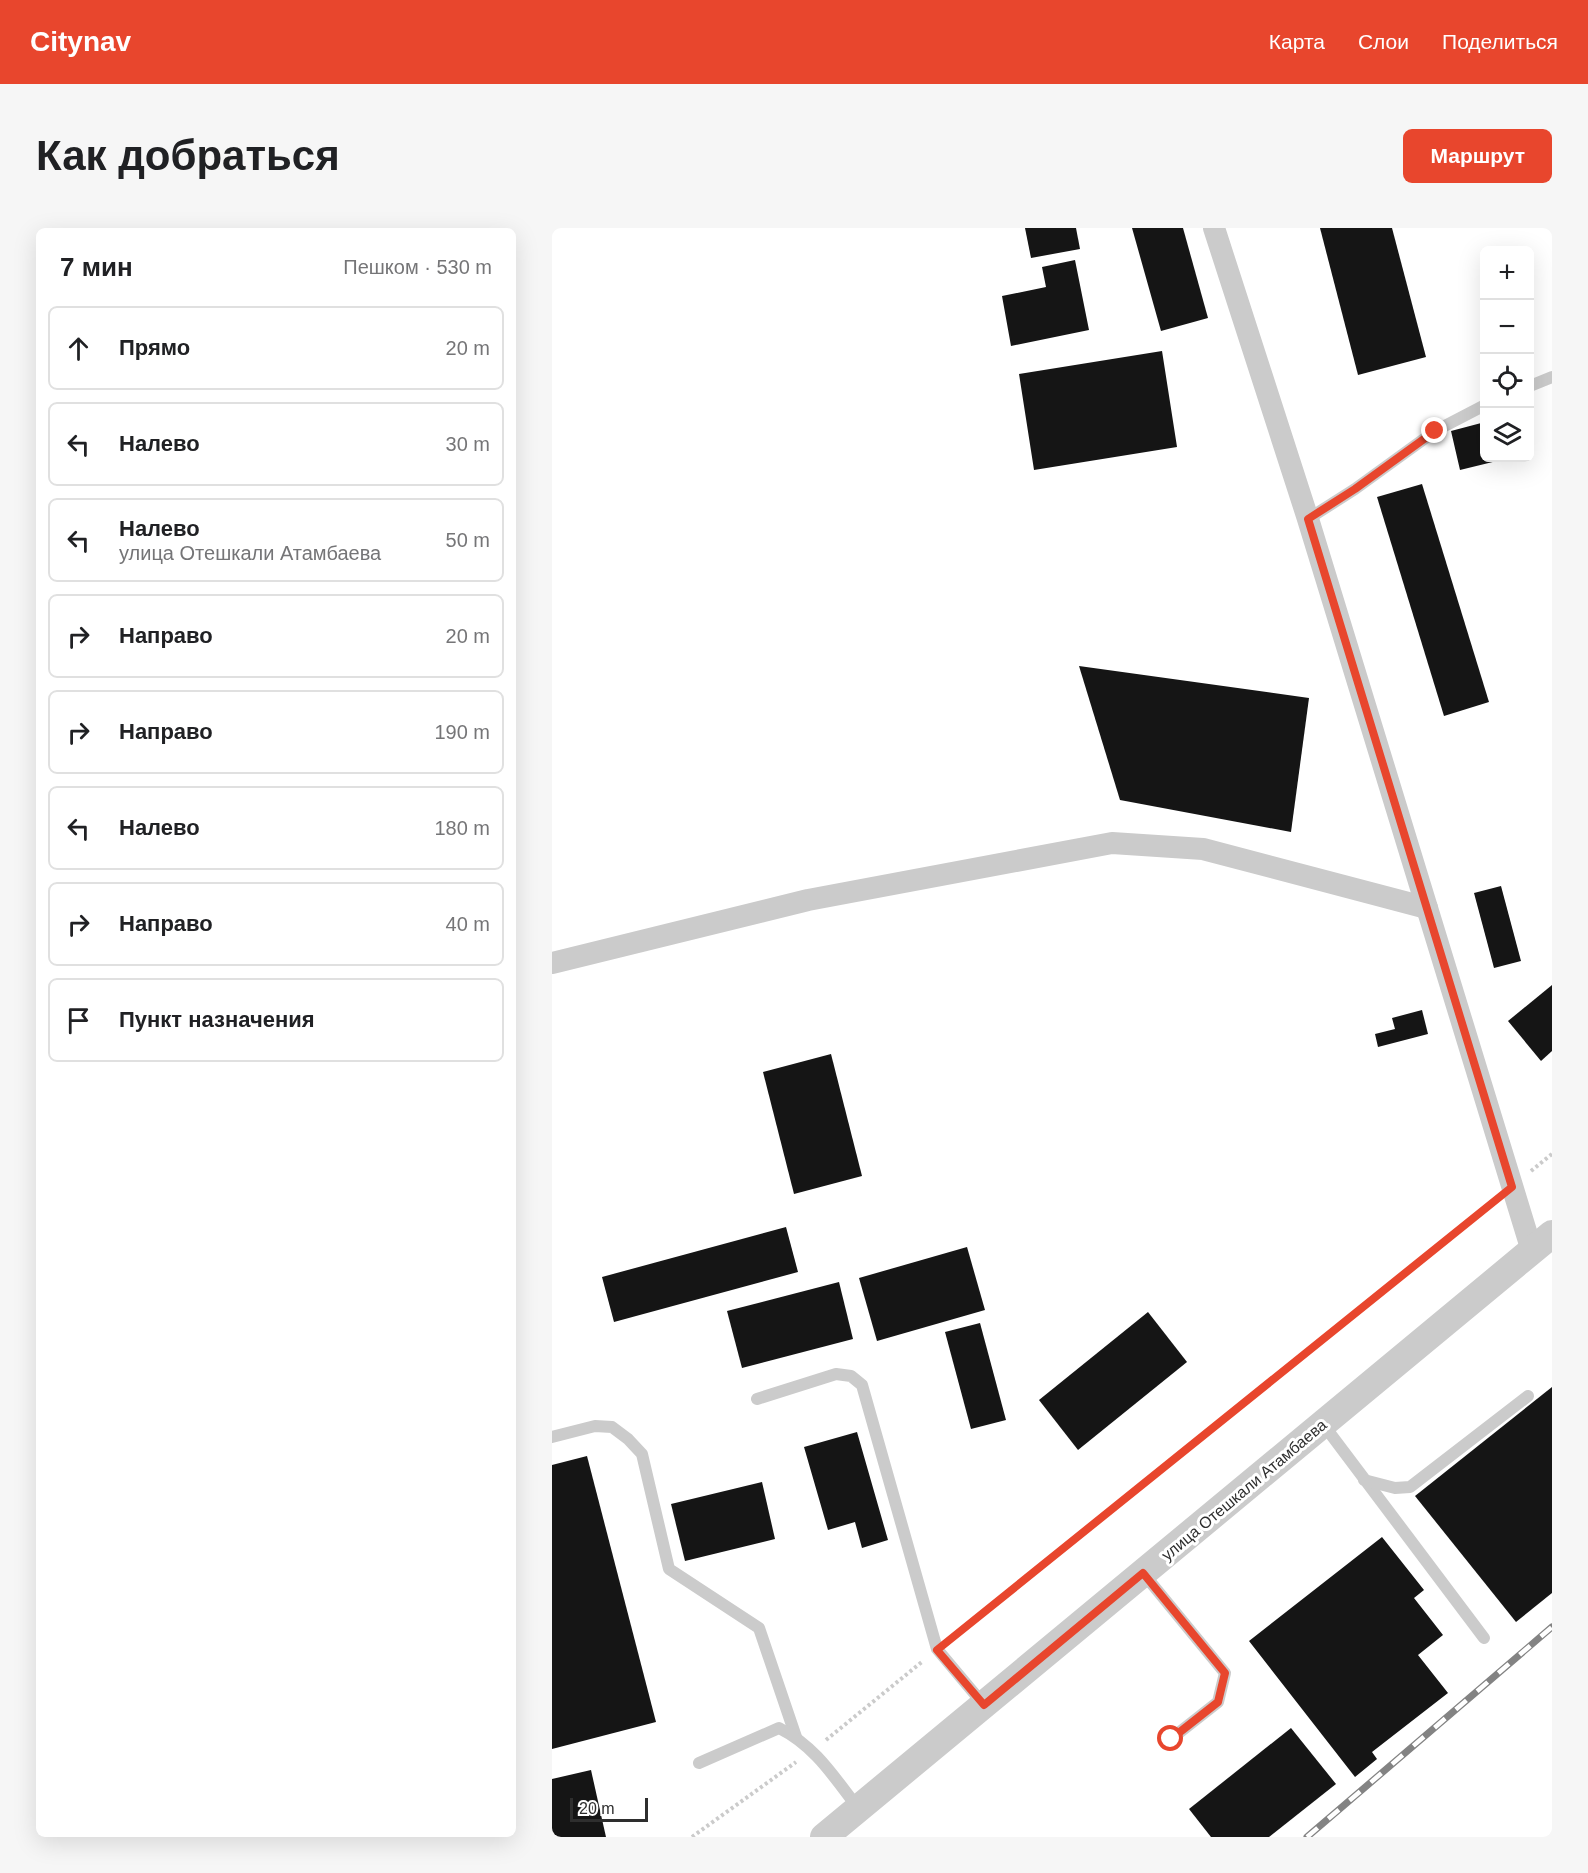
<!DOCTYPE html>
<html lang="ru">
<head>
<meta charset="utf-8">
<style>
	:root { --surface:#fff; --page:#f6f6f6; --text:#202124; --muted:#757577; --line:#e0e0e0; --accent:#e8462d }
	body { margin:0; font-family:Helvetica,sans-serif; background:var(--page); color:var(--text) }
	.controls { position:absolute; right:18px; top:18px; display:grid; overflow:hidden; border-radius:9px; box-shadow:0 6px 24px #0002 }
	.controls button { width:54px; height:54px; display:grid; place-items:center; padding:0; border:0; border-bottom:2px solid var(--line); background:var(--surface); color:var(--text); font:30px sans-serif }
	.scale { position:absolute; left:18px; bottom:15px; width:78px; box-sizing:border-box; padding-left:6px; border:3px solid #2e2e2e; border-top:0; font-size:16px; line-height:21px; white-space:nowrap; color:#2e2e2e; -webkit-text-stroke:4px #fff; paint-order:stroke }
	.stop { position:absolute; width:18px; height:18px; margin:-14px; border:4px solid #e8462d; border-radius:50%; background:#fff }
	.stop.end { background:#e8462d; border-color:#fff; box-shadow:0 2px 6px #0008 }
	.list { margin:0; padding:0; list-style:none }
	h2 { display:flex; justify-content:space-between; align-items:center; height:78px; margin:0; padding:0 24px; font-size:26px }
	h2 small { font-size:20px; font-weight:400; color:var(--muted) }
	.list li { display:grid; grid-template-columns:39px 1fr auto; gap:18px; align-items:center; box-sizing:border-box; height:84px; margin:0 12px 12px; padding:0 12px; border:2px solid var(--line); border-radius:9px }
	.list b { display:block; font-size:22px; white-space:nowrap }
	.list p { margin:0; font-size:20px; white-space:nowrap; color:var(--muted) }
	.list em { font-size:20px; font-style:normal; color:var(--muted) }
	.icon { flex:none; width:33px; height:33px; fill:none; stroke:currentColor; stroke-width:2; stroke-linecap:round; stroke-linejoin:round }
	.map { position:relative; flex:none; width:1000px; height:1609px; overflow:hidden; border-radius:9px }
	header { display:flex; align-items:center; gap:36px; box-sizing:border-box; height:84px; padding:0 30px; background:var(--accent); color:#fff }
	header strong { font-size:28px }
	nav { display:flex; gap:33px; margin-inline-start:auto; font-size:21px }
	.intro { display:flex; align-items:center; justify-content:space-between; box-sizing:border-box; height:144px; padding:0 36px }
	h1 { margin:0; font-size:42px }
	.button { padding:15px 27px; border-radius:9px; background:var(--accent); color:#fff; font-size:21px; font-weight:700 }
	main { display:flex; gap:36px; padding:0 36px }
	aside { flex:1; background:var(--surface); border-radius:9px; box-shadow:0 6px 24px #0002 }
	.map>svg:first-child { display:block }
	.building { fill:#151515 }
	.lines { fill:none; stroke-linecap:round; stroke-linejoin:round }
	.path { stroke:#cbcbcb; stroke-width:4; stroke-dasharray:3 3; stroke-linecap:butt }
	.service { stroke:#cbcbcb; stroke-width:12 }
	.minor { stroke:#cbcbcb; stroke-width:22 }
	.tertiary { stroke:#cbcbcb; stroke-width:28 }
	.rail-casing { stroke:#838383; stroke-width:7 }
	.rail { stroke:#fff; stroke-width:4.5; stroke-dasharray:14; stroke-linecap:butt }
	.route { stroke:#e8462d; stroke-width:8 }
	.labels { text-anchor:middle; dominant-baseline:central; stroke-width:6; stroke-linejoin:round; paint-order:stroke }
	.street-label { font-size:16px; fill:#2e2e2e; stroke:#fff }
</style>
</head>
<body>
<header>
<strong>Citynav</strong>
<nav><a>Карта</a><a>Слои</a><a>Поделиться</a></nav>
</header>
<div class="intro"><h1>Как добраться</h1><a class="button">Маршрут</a></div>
<main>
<aside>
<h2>7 мин<small>Пешком · 530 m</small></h2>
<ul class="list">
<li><svg class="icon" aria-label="ahead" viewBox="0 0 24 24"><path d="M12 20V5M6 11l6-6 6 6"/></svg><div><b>Прямо</b></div><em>20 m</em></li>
<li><svg class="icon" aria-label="left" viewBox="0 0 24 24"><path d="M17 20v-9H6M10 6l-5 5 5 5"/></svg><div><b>Налево</b></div><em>30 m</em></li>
<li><svg class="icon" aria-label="left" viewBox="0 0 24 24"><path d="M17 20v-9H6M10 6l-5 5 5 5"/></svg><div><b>Налево</b><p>улица Отешкали Атамбаева</p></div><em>50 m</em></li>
<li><svg class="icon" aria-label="right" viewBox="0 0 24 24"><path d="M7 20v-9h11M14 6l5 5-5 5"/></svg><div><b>Направо</b></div><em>20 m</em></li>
<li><svg class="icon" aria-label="right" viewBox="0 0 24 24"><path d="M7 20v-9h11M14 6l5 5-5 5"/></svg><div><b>Направо</b></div><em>190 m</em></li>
<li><svg class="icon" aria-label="left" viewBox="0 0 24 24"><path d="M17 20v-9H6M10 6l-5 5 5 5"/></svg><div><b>Налево</b></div><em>180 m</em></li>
<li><svg class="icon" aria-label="right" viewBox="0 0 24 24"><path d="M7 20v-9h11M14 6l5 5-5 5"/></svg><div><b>Направо</b></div><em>40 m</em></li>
<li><svg class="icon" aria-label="arrive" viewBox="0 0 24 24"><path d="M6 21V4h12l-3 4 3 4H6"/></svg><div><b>Пункт назначения</b></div></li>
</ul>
</aside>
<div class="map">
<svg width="1000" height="1609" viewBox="0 0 1000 1609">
	<rect width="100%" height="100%" fill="#fff"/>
	<!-- building -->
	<g class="building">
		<polygon points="473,0 524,0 528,21 479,30"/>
		<polygon points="580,0 631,0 656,90 609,103"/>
		<polygon points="768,0 840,0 874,129 806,147"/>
		<polygon points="523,32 537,102 459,118 450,68 494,59 490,39"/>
		<polygon points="610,123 625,219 482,242 467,146"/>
		<polygon points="933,194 933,230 957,230 908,242 899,203"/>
		<polygon points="870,256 937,474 892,488 825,269"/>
		<polygon points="527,438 757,470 739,604 568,572"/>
		<polygon points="949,658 969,733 942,740 922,665"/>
		<polygon points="1000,757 1000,823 989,833 956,793"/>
		<polygon points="870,782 876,806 826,819 823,806 843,801 840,790"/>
		<polygon points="279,826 310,948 242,966 211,844"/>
		<polygon points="234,999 246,1044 62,1094 50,1049"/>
		<polygon points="415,1019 433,1082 325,1113 307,1050"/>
		<polygon points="287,1054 301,1111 190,1140 175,1083"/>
		<polygon points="596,1084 635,1134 526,1222 487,1172"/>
		<polygon points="428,1095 454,1192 419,1201 393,1104"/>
		<polygon points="1000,1159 1000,1365 964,1394 863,1268"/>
		<polygon points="305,1204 336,1312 310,1320 303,1294 276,1302 252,1219"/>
		<polygon points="35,1228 104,1494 0,1521 0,1237"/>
		<polygon points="210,1254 223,1311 133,1333 119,1276"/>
		<polygon points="830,1309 872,1362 862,1370 891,1407 866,1427 896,1465 820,1524 825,1531 803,1549 697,1413"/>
		<polygon points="739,1500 784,1556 717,1609 659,1609 637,1581"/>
		<polygon points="39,1542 54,1609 0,1609 0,1551"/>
	</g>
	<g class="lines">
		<!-- path -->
		<g class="path">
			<polyline points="979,943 1000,926"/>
			<polyline points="400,1410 941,974"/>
			<polyline points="274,1512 371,1433"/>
			<polyline points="140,1609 244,1534"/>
		</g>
		<!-- service -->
		<g class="service">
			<polyline points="978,158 1000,149"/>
			<polyline points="756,291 803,261 883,203 933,177"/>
			<polyline points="205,1171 284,1146 299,1148 310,1157 385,1421 432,1477"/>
			<polyline points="771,1196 932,1410"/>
			<polyline points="0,1209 43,1198 60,1199 76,1211 90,1226 117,1341 207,1400 244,1509"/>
			<polyline points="812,1252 843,1260 858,1259 976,1168"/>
			<polyline points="591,1345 673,1445 666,1474 619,1511"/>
			<path d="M 147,1535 L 227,1500 C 263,1518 282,1549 306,1580"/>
		</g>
		<!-- minor -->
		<g class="minor">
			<polyline points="662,0 756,291 980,1023"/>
			<polyline points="0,735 256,672 560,615 651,621 875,680"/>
		</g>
		<!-- tertiary -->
		<polyline class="tertiary" points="272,1609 1000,1006"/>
		<defs>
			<polyline id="rail" points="755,1609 1000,1399"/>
		</defs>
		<!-- rail casing -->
		<use href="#rail" class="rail-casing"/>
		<!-- rail -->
		<use href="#rail" class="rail"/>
	</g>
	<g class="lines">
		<!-- route -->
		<polyline class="route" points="619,1511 666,1474 673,1445 591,1345 432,1477 385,1422 960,959 756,291 803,261 883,203"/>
	</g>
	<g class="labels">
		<!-- street labels -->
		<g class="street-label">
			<text transform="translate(692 1262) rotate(-40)">улица Отешкали Атамбаева</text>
		</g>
	</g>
</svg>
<div class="controls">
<button>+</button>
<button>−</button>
<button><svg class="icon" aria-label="locate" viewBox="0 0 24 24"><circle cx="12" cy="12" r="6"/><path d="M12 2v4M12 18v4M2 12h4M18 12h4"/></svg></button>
<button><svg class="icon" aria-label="layers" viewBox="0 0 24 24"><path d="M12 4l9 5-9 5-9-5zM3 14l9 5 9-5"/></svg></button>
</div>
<div class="scale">20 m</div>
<div class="stop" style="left:619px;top:1511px"></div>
<div class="stop end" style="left:883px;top:203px"></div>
</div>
</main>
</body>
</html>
